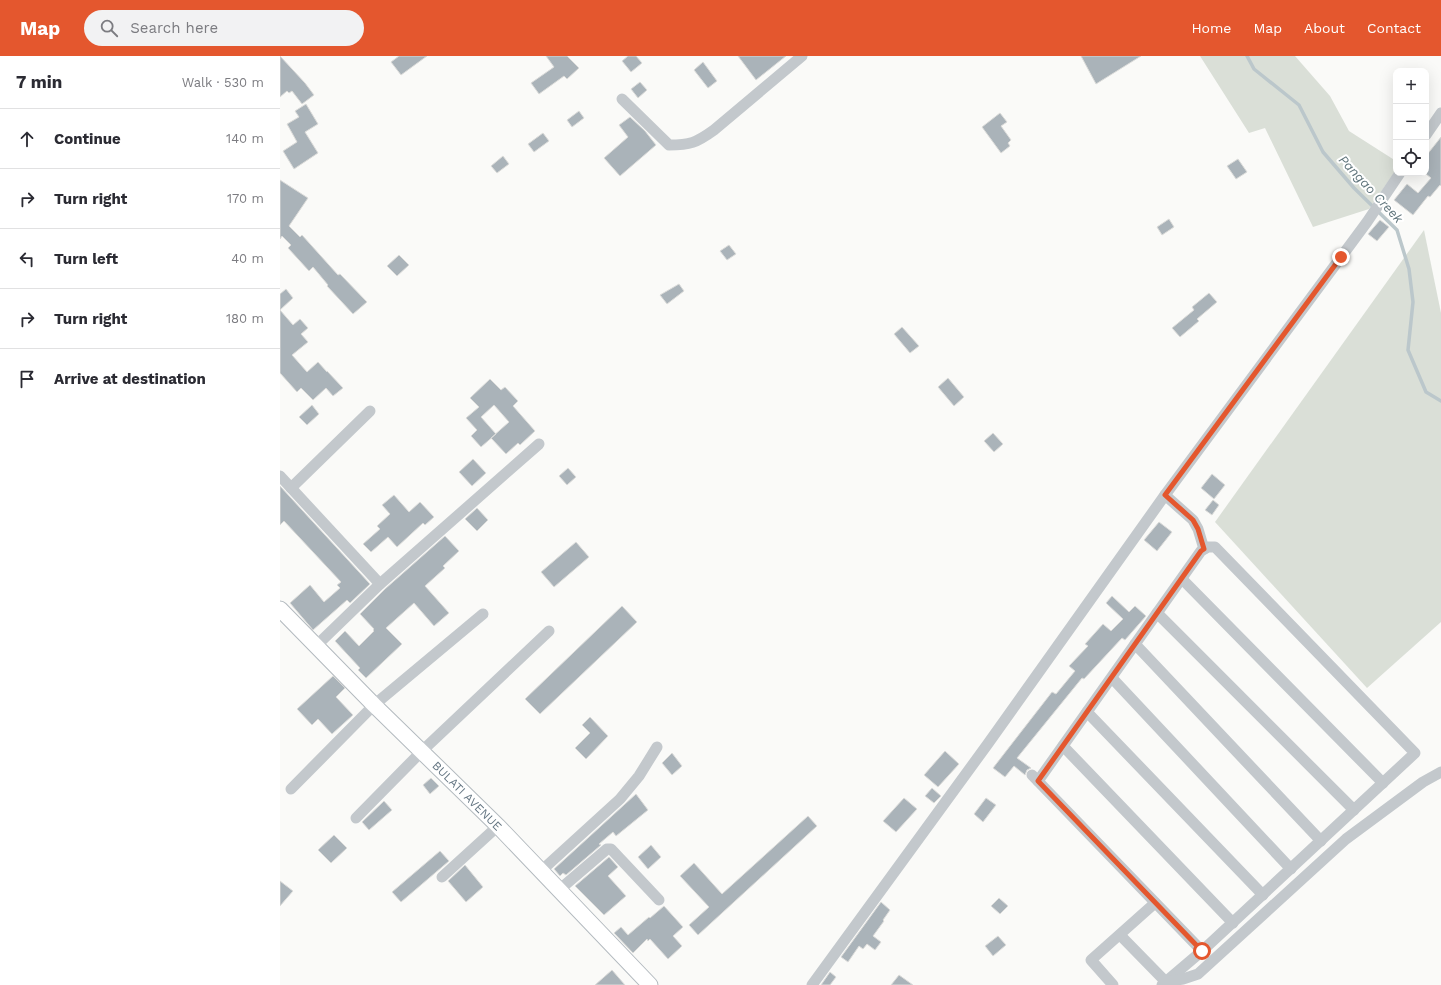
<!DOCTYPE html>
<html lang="en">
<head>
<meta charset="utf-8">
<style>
	:root { --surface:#fff; --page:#f2f2f3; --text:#2b2b33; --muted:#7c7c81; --line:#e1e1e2; --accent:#e4572e }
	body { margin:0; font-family:"Work Sans",sans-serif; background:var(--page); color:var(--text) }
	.controls { position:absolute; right:12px; top:12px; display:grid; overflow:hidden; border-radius:8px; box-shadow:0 4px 16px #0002 }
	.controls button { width:36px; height:36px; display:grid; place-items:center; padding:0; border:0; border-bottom:1px solid var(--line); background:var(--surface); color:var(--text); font:20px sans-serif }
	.stop { position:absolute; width:12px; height:12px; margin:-9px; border:3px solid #e4572e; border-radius:50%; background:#fff }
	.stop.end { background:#e4572e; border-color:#fff; box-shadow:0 1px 4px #0008 }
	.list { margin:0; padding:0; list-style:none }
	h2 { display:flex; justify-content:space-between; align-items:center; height:52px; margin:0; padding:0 16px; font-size:17px }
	h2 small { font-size:13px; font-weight:400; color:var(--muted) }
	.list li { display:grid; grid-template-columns:26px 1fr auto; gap:12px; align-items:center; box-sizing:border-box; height:60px; padding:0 16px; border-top:1px solid var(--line) }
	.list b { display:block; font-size:15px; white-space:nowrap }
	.list em { font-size:13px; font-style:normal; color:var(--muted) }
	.icon { flex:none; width:22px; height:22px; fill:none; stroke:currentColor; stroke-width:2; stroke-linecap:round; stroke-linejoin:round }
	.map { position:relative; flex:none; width:1161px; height:929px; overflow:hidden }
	header { display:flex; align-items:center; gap:24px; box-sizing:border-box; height:56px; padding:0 20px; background:var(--accent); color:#fff }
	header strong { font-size:19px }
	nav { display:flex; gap:22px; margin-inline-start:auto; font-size:14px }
	.search { width:280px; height:36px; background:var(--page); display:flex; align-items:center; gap:10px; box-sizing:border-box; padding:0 14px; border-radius:22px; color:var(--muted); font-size:15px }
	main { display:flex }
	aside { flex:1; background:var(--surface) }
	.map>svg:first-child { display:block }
	.green { fill:#dadfd7 }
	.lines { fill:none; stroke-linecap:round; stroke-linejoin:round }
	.stream { stroke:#bbc7cb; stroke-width:3.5 }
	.building { fill:#aab3b9; stroke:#dcdcda }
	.secondary-casing { stroke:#b3babf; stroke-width:17 }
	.street { stroke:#c3c8cc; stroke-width:11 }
	.secondary { stroke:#fff; stroke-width:15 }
	.route { stroke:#e4572e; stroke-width:5 }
	.labels { text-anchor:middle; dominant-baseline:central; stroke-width:4; stroke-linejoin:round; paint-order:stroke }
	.street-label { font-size:12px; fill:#657683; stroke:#fff }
	.water-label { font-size:13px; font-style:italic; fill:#60757c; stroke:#fff }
</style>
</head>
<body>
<header>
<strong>Map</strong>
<div class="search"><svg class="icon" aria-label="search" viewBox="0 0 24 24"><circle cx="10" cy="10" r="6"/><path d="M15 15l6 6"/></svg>Search here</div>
<nav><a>Home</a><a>Map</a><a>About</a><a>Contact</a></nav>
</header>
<main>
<aside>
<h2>7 min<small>Walk · 530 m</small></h2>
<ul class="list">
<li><svg class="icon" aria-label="ahead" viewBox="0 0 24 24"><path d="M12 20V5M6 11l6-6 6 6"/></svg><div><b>Continue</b></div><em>140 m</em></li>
<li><svg class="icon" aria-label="right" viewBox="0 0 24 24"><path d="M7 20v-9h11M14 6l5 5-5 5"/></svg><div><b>Turn right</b></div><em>170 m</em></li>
<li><svg class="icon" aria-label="left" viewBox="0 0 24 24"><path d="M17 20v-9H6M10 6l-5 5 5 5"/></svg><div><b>Turn left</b></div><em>40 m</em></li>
<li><svg class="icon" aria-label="right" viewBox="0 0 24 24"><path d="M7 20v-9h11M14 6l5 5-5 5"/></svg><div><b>Turn right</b></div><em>180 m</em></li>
<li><svg class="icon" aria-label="arrive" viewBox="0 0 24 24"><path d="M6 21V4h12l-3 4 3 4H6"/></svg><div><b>Arrive at destination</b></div></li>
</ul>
</aside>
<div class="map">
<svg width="1161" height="929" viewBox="0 0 1161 929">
	<rect width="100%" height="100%" fill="#fafaf8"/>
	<!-- green -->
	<g class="green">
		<polygon points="920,0 1015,0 1050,40 1069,75 1116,105 1116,114 1089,153 1033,171 985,72 969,77"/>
		<polygon points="1144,174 1161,257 1161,566 1087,632 935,466"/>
	</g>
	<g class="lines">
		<!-- stream -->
		<polyline class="stream" points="967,0 974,13 1019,49 1043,96 1074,132 1117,174 1129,213 1133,246 1128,294 1146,336 1161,345"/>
	</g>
	<!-- building -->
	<g class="building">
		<polygon points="0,0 25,27 34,39 22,48 12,35 9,37 7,35 0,41"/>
		<polygon points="119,0 147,0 121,19 111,6"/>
		<polygon points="266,0 287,0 299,12 287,23 284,20 259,38 251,27 274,11"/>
		<polygon points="348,0 356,0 362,7 351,16 342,5"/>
		<polygon points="458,0 506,0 476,24"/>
		<polygon points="801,0 861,0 816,28"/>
		<polygon points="423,6 437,25 428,32 414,14"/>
		<polygon points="360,26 367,34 358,42 351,33"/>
		<polygon points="26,48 38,68 25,76 38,97 14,113 3,95 17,86 7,68 19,61 15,55"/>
		<polygon points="299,55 304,62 292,71 287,64"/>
		<polygon points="720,57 727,66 721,70 731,84 728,87 730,90 721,97 702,71"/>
		<polygon points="350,61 365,75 376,89 340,120 324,102 348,81 339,69"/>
		<polygon points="263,77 269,85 254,96 248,88"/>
		<polygon points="1161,81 1161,130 1160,129 1150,141 1148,140 1133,159 1114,144 1127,128 1138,137 1151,122 1146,118 1146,100"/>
		<polygon points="223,100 229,108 217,117 211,110"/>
		<polygon points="958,103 967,116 956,123 947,110"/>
		<polygon points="0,124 28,142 9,170 20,181 22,179 58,219 60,218 87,246 73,258 47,230 48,229 33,211 29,215 8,192 11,189 2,180 0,183"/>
		<polygon points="889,163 894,171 882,179 877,171"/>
		<polygon points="1100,164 1109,171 1097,185 1088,178"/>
		<polygon points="449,189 456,198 447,204 440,195"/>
		<polygon points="119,199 129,209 117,220 107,210"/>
		<polygon points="399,228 404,235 387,248 380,239"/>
		<polygon points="6,233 13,242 0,254 13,269 20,263 28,272 21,278 28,286 12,299 27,316 38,306 47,316 47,315 63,332 53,340 46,332 33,344 21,332 17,336 0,317 0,238"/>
		<polygon points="929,237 937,246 917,263 919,265 900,281 892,272 914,254 912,251"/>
		<polygon points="622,271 639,290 630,297 614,278"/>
		<polygon points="668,322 684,341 674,350 658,331"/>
		<polygon points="210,323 221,334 225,331 238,345 233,350 255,375 240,389 238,387 226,398 211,382 229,366 214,349 201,361 216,378 201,391 191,380 197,374 186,362 199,351 190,342"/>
		<polygon points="32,349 39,358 27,369 19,361"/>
		<polygon points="713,377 723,388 714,396 704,385"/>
		<polygon points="193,403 206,417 192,430 179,416"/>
		<polygon points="288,412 296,421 287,429 279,420"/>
		<polygon points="932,418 945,429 934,443 921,432"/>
		<polygon points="0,430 90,528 70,547 67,544 33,574 10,547 30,529 44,546 60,532 57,529 61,526 4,465 0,469"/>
		<polygon points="114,439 129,456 140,446 154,461 145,469 143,467 117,491 108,481 91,496 83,488 100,473 97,470 110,458 102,449"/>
		<polygon points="933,444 939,449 932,459 925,454"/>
		<polygon points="197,452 208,464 197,475 185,463"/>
		<polygon points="879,466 892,476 877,495 864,484"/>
		<polygon points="165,480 179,495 163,510 165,512 145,530 169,557 154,570 134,547 106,572 122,588 86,622 78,614 80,612 55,585 65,575 79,590 94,575 93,574 94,573 80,558 105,533"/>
		<polygon points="296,486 309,501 274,531 261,516"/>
		<polygon points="832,540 849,556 855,550 866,560 845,584 842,582 804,623 802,622 737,702 751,712 747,714 745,719 734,710 725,721 713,712 772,636 776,638 795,615 789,610 808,590 805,588 823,568 831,575 843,563 826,547"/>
		<polygon points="342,550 357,566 260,658 245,643"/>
		<polygon points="53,620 65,632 56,641 73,659 52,678 38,663 32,669 17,653"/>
		<polygon points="310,661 328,680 306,703 295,692 310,677 302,669"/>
		<polygon points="665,695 679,708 658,731 644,719"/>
		<polygon points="392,697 402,710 392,719 382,707"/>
		<polygon points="151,722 159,730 150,738 143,729"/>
		<polygon points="652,732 661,740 654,747 645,740"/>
		<polygon points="356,738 368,754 336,780 333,776 319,788 321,789 286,819 283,817 280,820 274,813"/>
		<polygon points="624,742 637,753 616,776 603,765"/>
		<polygon points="706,742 716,749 703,766 694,758"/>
		<polygon points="104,745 112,754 89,774 82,766"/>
		<polygon points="528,760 537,770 418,879 409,869 429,851 400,820 414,807 442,838"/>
		<polygon points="54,779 67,792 51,807 38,794"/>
		<polygon points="371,789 381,801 368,813 358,801"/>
		<polygon points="160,795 169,805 121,846 112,836"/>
		<polygon points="329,801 338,811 328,820 346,840 324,859 295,830"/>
		<polygon points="185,809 203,831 186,846 168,825"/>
		<polygon points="0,825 13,835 0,850"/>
		<polygon points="719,842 728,850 720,858 711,850"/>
		<polygon points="601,846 610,854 603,864 604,865 593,880 601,886 595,894 587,888 583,893 579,890 568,906 561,901"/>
		<polygon points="384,850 403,871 393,880 402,890 388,903 370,883 368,885 367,883 353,897 334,877 341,871 348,879 369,861 370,862"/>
		<polygon points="718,880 726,889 713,900 705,890"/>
		<polygon points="332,914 345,929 315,929"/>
		<polygon points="550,916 556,921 550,929 541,929"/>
		<polygon points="619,919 633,929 611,929"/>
	</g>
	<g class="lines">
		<defs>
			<polyline id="secondary" points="0,553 94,649 218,770 370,929"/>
		</defs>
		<!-- secondary casing -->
		<use href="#secondary" class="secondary-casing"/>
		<!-- street -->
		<g class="street">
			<path d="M 342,43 L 389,89 C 410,89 416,87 434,74 L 522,0"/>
			<polyline points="1146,79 1161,57"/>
			<polyline points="0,420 100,528"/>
			<polyline points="11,432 90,355"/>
			<polyline points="885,439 913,464 918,473 924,493"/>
			<polyline points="902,523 1103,727"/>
			<polyline points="877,557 1074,754"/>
			<polyline points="855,588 1041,785"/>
			<polyline points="36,590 100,528 259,388"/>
			<polyline points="832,622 1011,813"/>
			<polyline points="807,656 983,839"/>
			<polyline points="783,690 953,867"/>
			<polyline points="752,719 922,895"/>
			<polyline points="758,725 921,495 928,491 935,491 1135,697 922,895 882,929"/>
			<polyline points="11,733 94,649 203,558"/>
			<polyline points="76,762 142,695 269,575"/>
			<polyline points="261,815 340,743 359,720 377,691"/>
			<polyline points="162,821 218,770"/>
			<polyline points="279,834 327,793 331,793 379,844"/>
			<polyline points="840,879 886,926 903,923 918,918 1066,783 1143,726 1161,716"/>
			<polyline points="532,929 707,689 885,439 1087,166 1120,117"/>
			<polyline points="833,929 811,904 875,847"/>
		</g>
		<!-- secondary -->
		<use href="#secondary" class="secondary"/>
	</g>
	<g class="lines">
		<!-- route -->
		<polyline class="route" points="922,895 758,725 921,495 924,493 918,473 913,464 885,439 1061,201"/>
	</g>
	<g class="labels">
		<!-- street labels -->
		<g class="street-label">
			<text transform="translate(187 740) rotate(45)">BULATI AVENUE</text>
		</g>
		<!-- water labels -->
		<g class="water-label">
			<text transform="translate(1091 133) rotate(47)">Pangao Creek</text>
		</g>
	</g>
</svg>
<div class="controls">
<button>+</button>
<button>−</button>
<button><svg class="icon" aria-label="locate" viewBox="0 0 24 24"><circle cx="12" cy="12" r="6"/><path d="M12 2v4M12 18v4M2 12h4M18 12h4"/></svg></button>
</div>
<div class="stop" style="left:922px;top:895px"></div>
<div class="stop end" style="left:1061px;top:201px"></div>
</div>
</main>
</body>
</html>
